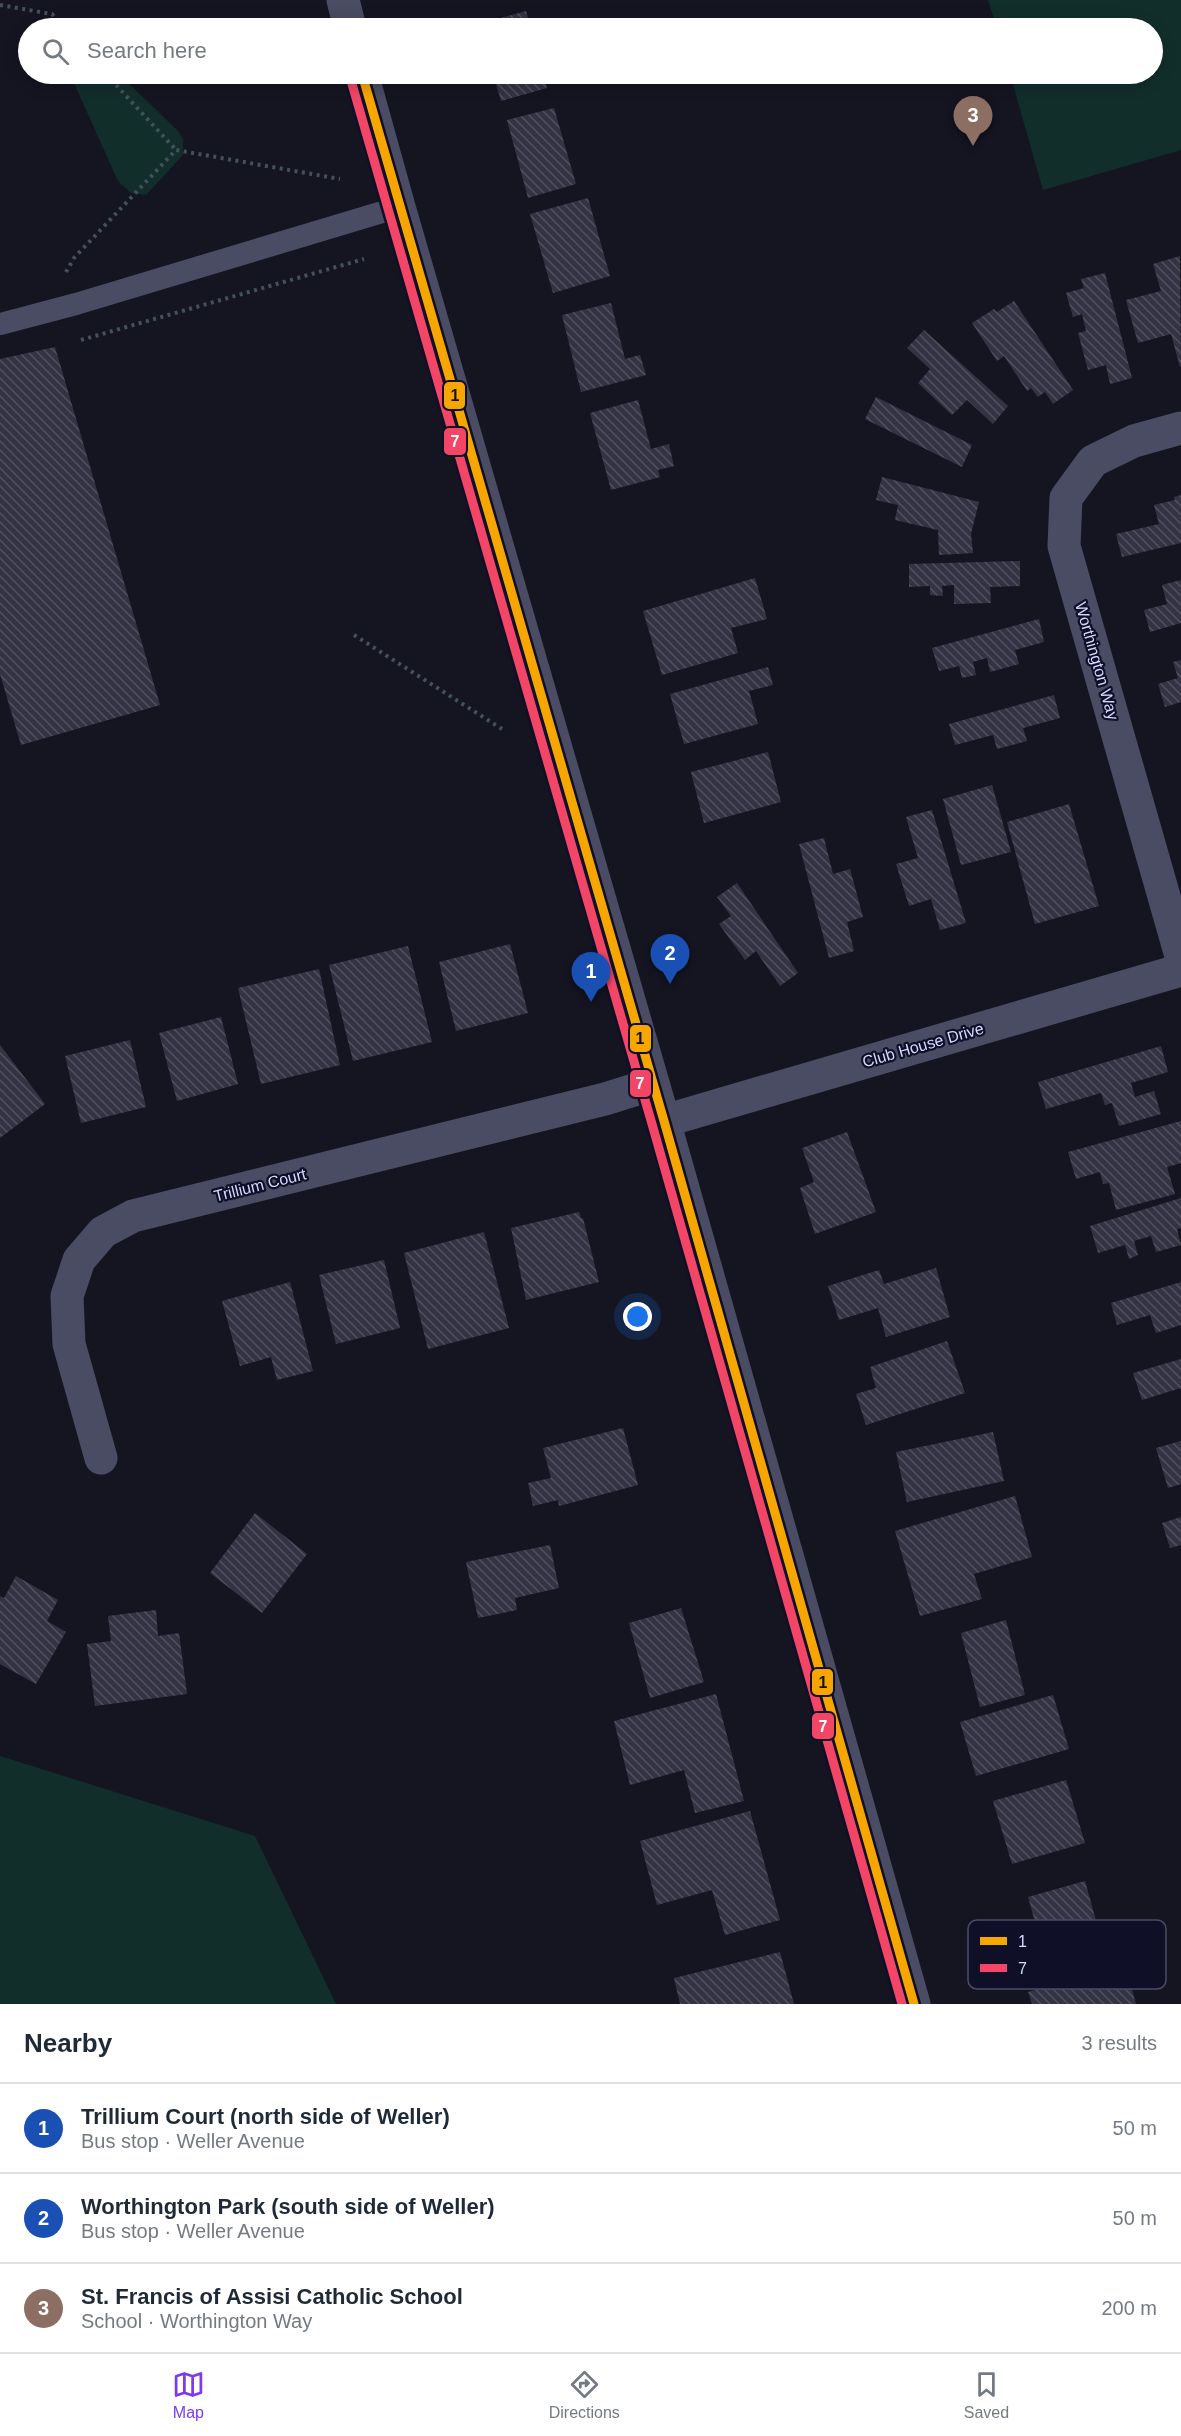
<!DOCTYPE html>
<html lang="en">
<head>
<meta charset="utf-8">
<style>
	:root { --surface:#fff; --page:#f6f6f7; --text:#1f2937; --muted:#747a83; --line:#e0e1e3; --accent:#7c3aed }
	body { margin:0; font-family:Arial,sans-serif; background:var(--page); color:var(--text) }
	.you { position:absolute; left:638px; top:1317px; width:21px; height:21px; margin:-15px; border:4px solid #fff; border-radius:50%; background:#1a73e8; box-shadow:0 0 0 9px #1a73e833 }
	.badge { display:grid; place-items:center; width:39px; height:39px; border-radius:50%; background:var(--accent); color:#fff; font-size:20px; font-weight:700 }
	.pin { position:absolute; translate:-50% -50px; filter:drop-shadow(0 2px 3px #0008) }
	.pin::after { content:''; position:absolute; top:32px; width:21px; height:18px; background:inherit; clip-path:polygon(0 0,100% 0,50% 100%) }
	.list { margin:0; padding:0; list-style:none }
	h2 { display:flex; justify-content:space-between; align-items:center; height:78px; margin:0; padding:0 24px; font-size:26px }
	h2 small { font-size:20px; font-weight:400; color:var(--muted) }
	.list li { display:grid; grid-template-columns:39px 1fr auto; gap:18px; align-items:center; box-sizing:border-box; height:90px; padding:0 24px; border-top:2px solid var(--line) }
	.list b { display:block; font-size:22px; white-space:nowrap }
	.list p { margin:0; font-size:20px; white-space:nowrap; color:var(--muted) }
	.list em { font-size:20px; font-style:normal; color:var(--muted) }
	.icon { flex:none; width:33px; height:33px; fill:none; stroke:currentColor; stroke-width:2; stroke-linecap:round; stroke-linejoin:round }
	.map { position:relative; flex:none; width:1181px; height:2004px; overflow:hidden }
	.search { position:absolute; background:var(--surface); box-shadow:0 3px 15px #0003; left:18px; right:18px; top:18px; height:66px; display:flex; align-items:center; gap:15px; box-sizing:border-box; padding:0 21px; border-radius:33px; color:var(--muted); font-size:22px }
	.sheet { height:348px; background:var(--surface) }
	nav { display:flex; justify-content:space-around; align-items:center; box-sizing:border-box; height:84px; border-top:2px solid var(--line); background:var(--surface); font-size:16px; color:var(--muted) }
	nav a { display:grid; justify-items:center; gap:3px }
	nav .on { color:var(--accent) }
	.map>svg:first-child { display:block }
	.grass { fill:#122e2b }
	.building { fill:url(#building-back-hatch) }
	.lines { fill:none; stroke-linecap:round; stroke-linejoin:round }
	.path { stroke:#43515d; stroke-width:4; stroke-dasharray:3 4.5; stroke-linecap:butt }
	.service { stroke:#4a4c63; stroke-width:22 }
	.minor { stroke:#4a4c63; stroke-width:33 }
	.tertiary { stroke:#4a4c63; stroke-width:33 }
	.bus-1-casing { stroke:#100f28; stroke-width:14 }
	.bus-2-casing { stroke:#100f28; stroke-width:14 }
	.bus-1 { stroke:#f7a600; stroke-width:9 }
	.bus-2 { stroke:#f34667; stroke-width:9 }
	.labels { text-anchor:middle; dominant-baseline:central; stroke-width:4.5; stroke-linejoin:round; paint-order:stroke }
	.street-label { font-size:16px; fill:#d6d7ff; stroke:#100f28 }
	.key { fill:#100f28; stroke:#4b4b68; stroke-width:1.5 }
	.key-label { font-size:16px; fill:#d6d7ff }
	.line-badge { stroke:#100f28; stroke-width:2 }
	.badge-label { font-size:16px; text-anchor:middle; font-weight:bold; fill:#fff }
	.pale-badge-label { font-size:16px; text-anchor:middle; font-weight:bold; fill:#111 }
</style>
</head>
<body>
<div class="map">
<svg width="1181" height="2004" viewBox="0 0 1181 2004">
	<defs>
		<pattern id="building-back-hatch" width="6" height="6" patternUnits="userSpaceOnUse" patternTransform="scale(1.5)"><rect width="6" height="6" fill="#334"/><path d="M-1 5l2 2M0 0l6 6M5-1l2 2" fill="none" stroke="#505060"/></pattern>
	</defs>
	<rect width="100%" height="100%" fill="#151522"/>
	<!-- grass -->
	<g class="grass">
		<polygon points="988,0 1181,0 1181,150 1043,190 1010,74 1152,74 1152,28 997,28"/>
		<polygon points="70,74 119,74 178,131 183,139 183,155 146,195 131,193 118,181"/>
		<polygon points="0,1756 255,1836 336,2004 0,2004"/>
	</g>
	<!-- building -->
	<g class="building">
		<polygon points="526,11 531,28 481,28 479,24"/>
		<polygon points="493,74 543,74 547,88 501,101"/>
		<polygon points="554,108 576,184 528,198 507,120"/>
		<polygon points="588,198 610,276 553,293 530,214"/>
		<polygon points="1180,256 1181,366 1180,367 1171,334 1138,343 1126,300 1161,291 1153,264"/>
		<polygon points="1105,273 1132,378 1110,384 1106,365 1088,370 1078,333 1086,331 1082,314 1073,317 1066,293 1084,288 1081,279"/>
		<polygon points="1014,301 1073,390 1053,404 1045,392 1038,397 1031,388 1027,391 1004,356 997,361 972,323 994,309 997,312"/>
		<polygon points="611,303 625,359 640,355 646,375 581,392 562,315"/>
		<polygon points="924,330 1008,406 993,424 967,400 952,415 918,383 930,369 907,348"/>
		<polygon points="55,347 160,705 21,745 0,674 0,359"/>
		<polygon points="876,397 972,445 962,467 865,419"/>
		<polygon points="638,400 651,449 669,444 674,466 658,470 660,477 611,490 590,413"/>
		<polygon points="882,477 979,502 971,534 973,553 939,555 938,530 895,520 898,505 876,500"/>
		<polygon points="1181,495 1181,543 1122,557 1116,534 1159,524 1154,505 1175,500 1174,497"/>
		<polygon points="1020,561 1020,586 990,587 991,603 954,604 954,585 942,586 943,596 930,595 930,586 909,587 909,564"/>
		<polygon points="755,578 767,619 731,628 738,653 662,675 643,611"/>
		<polygon points="1181,580 1181,623 1150,632 1144,610 1167,604 1162,585"/>
		<polygon points="1039,619 1044,642 1015,650 1019,664 990,672 987,658 973,662 976,675 962,678 959,666 939,671 932,648"/>
		<polygon points="1181,660 1181,702 1165,707 1158,684 1178,678 1173,662"/>
		<polygon points="768,667 773,685 749,691 758,724 684,744 670,694"/>
		<polygon points="1054,695 1060,718 1023,728 1027,741 997,749 993,735 955,745 949,724"/>
		<polygon points="768,752 781,802 704,823 691,772"/>
		<polygon points="992,785 1011,852 961,865 943,799"/>
		<polygon points="1069,804 1099,906 1035,924 1007,822"/>
		<polygon points="932,810 966,923 940,930 931,899 909,906 896,864 918,858 906,817"/>
		<polygon points="824,838 833,874 850,869 863,917 847,922 854,951 829,958 799,844"/>
		<polygon points="737,883 798,973 780,986 756,951 745,960 719,924 731,916 717,897"/>
		<polygon points="510,944 528,1013 456,1031 439,962"/>
		<polygon points="408,946 432,1042 353,1061 329,965"/>
		<polygon points="319,969 340,1065 261,1084 238,988"/>
		<polygon points="221,1017 238,1084 177,1101 159,1033"/>
		<polygon points="130,1040 146,1107 81,1123 65,1056"/>
		<polygon points="0,1045 45,1104 0,1138"/>
		<polygon points="1161,1046 1168,1072 1131,1083 1135,1097 1154,1091 1161,1114 1119,1126 1112,1103 1105,1105 1101,1093 1046,1109 1038,1082"/>
		<polygon points="1181,1121 1181,1163 1167,1167 1175,1194 1116,1210 1109,1183 1103,1184 1100,1172 1076,1179 1068,1152"/>
		<polygon points="847,1132 876,1212 815,1234 800,1188 814,1182 802,1148"/>
		<polygon points="1181,1198 1181,1228 1177,1229 1181,1245 1156,1252 1151,1236 1134,1241 1138,1255 1129,1259 1125,1245 1098,1253 1090,1226"/>
		<polygon points="579,1212 581,1218 583,1218 599,1282 526,1300 511,1228"/>
		<polygon points="484,1232 509,1328 428,1349 404,1253"/>
		<polygon points="384,1260 400,1328 336,1344 319,1275"/>
		<polygon points="936,1268 950,1317 886,1337 878,1308 839,1320 828,1286 879,1270 884,1284"/>
		<polygon points="290,1282 313,1371 277,1380 271,1357 240,1366 222,1301"/>
		<polygon points="1181,1282 1181,1325 1156,1333 1150,1315 1117,1325 1111,1303"/>
		<polygon points="947,1341 965,1393 866,1425 856,1394 876,1388 870,1367"/>
		<polygon points="1181,1359 1181,1388 1142,1400 1133,1373"/>
		<polygon points="623,1428 638,1485 559,1506 558,1500 533,1506 528,1483 551,1478 543,1448"/>
		<polygon points="993,1432 1004,1481 907,1502 896,1452"/>
		<polygon points="1181,1441 1181,1484 1168,1488 1156,1448"/>
		<polygon points="1015,1496 1032,1557 974,1574 982,1599 920,1616 895,1531"/>
		<polygon points="255,1513 307,1554 262,1613 210,1573"/>
		<polygon points="1181,1517 1181,1545 1170,1548 1162,1523"/>
		<polygon points="550,1545 559,1588 515,1598 517,1610 478,1618 466,1562"/>
		<polygon points="16,1576 58,1600 47,1621 66,1632 36,1684 0,1664 0,1596 4,1598"/>
		<polygon points="681,1608 704,1682 650,1698 629,1623"/>
		<polygon points="156,1610 158,1636 179,1633 187,1694 95,1706 87,1644 111,1641 108,1616"/>
		<polygon points="1006,1620 1025,1695 980,1707 961,1633"/>
		<polygon points="716,1694 744,1801 695,1813 684,1770 630,1785 614,1721"/>
		<polygon points="1053,1695 1069,1749 976,1776 960,1722"/>
		<polygon points="1066,1780 1085,1843 1012,1864 993,1801"/>
		<polygon points="750,1811 780,1920 725,1935 712,1890 657,1905 640,1841"/>
		<polygon points="1085,1881 1097,1924 1088,1927 1098,1963 1039,1980 1026,1937 1038,1933 1028,1897"/>
		<polygon points="780,1952 794,2004 680,2004 674,1978"/>
		<polygon points="1125,1965 1136,2004 1032,2004 1028,1992"/>
	</g>
	<g class="lines">
		<!-- path -->
		<g class="path">
			<polyline points="0,5 52,14 65,28"/>
			<polyline points="106,74 176,150"/>
			<polyline points="66,272 74,258 176,150 340,179"/>
			<polyline points="81,340 364,259"/>
			<polyline points="354,635 502,729"/>
		</g>
		<!-- service -->
		<polyline class="service" points="0,324 76,304 399,207"/>
		<!-- minor -->
		<g class="minor">
			<polyline points="1181,428 1134,441 1093,461 1066,498 1064,546 1181,956"/>
			<polyline points="664,1121 1181,970"/>
			<polyline points="101,1458 69,1344 67,1296 79,1260 103,1232 133,1216 605,1099 653,1084"/>
		</g>
		<!-- tertiary -->
		<g class="tertiary">
			<polyline points="343,0 350,28"/>
			<polyline points="362,74 399,207 664,1121 914,2004"/>
		</g>
		<defs>
			<polyline id="bus-1" points="362,74 664,1121 914,2004"/>
			<polyline id="bus-2" points="350,77 652,1124 902,2004"/>
		</defs>
		<!-- bus-1 casing -->
		<use href="#bus-1" class="bus-1-casing"/>
		<!-- bus-2 casing -->
		<use href="#bus-2" class="bus-2-casing"/>
		<!-- bus-1 -->
		<use href="#bus-1" class="bus-1"/>
		<!-- bus-2 -->
		<use href="#bus-2" class="bus-2"/>
	</g>
	<g class="labels">
		<!-- street labels -->
		<g class="street-label">
			<text transform="translate(1097 661) rotate(74)">Worthington Way</text>
			<text transform="translate(923 1045) rotate(-16)">Club House Drive</text>
			<text transform="translate(260 1185) rotate(-14)">Trillium Court</text>
		</g>
	</g>
	<!-- legend -->
	<rect x="968" y="1920" width="198" height="69" rx="9" class="key"/>
	<rect x="980" y="1937" width="27" height="8" fill="#f7a600"/>
	<rect x="980" y="1964" width="27" height="8" fill="#f34667"/>
	<g class="key-label">
		<text x="1018" y="1947">1</text>
		<text x="1018" y="1974">7</text>
	</g>
	<g class="line-badge">
		<rect x="443" y="381" width="23" height="29" rx="6" fill="#f7a600"/>
		<rect x="443" y="427" width="24" height="29" rx="6" fill="#f34667"/>
		<rect x="629" y="1024" width="23" height="29" rx="6" fill="#f7a600"/>
		<rect x="629" y="1069" width="23" height="29" rx="6" fill="#f34667"/>
		<rect x="811" y="1668" width="23" height="28" rx="6" fill="#f7a600"/>
		<rect x="811" y="1712" width="24" height="28" rx="6" fill="#f34667"/>
	</g>
	<g class="badge-label">
		<text x="455" y="447">7</text>
		<text x="640" y="1089">7</text>
		<text x="823" y="1732">7</text>
	</g>
	<g class="pale-badge-label">
		<text x="455" y="401">1</text>
		<text x="640" y="1044">1</text>
		<text x="823" y="1688">1</text>
	</g>
</svg>
<div class="you"></div>
<div class="pin badge" style="left:591px;top:1002px;background:#1a4fb4">1</div>
<div class="pin badge" style="left:670px;top:984px;background:#1a4fb4">2</div>
<div class="pin badge" style="left:973px;top:146px;background:#8d6e63">3</div>
<div class="search"><svg class="icon" aria-label="search" viewBox="0 0 24 24"><circle cx="10" cy="10" r="6"/><path d="M15 15l6 6"/></svg>Search here</div>
</div>
<section class="sheet">
<h2>Nearby<small>3 results</small></h2>
<ul class="list">
<li><span class="badge" style="background:#1a4fb4">1</span><div><b>Trillium Court (north side of Weller)</b><p>Bus stop · Weller Avenue</p></div><em>50 m</em></li>
<li><span class="badge" style="background:#1a4fb4">2</span><div><b>Worthington Park (south side of Weller)</b><p>Bus stop · Weller Avenue</p></div><em>50 m</em></li>
<li><span class="badge" style="background:#8d6e63">3</span><div><b>St. Francis of Assisi Catholic School</b><p>School · Worthington Way</p></div><em>200 m</em></li>
</ul>
</section>
<nav>
<a class="on"><svg class="icon" aria-label="map" viewBox="0 0 24 24"><path d="M3 6l6-2 6 2 6-2v14l-6 2-6-2-6 2zM9 4v14M15 6v14"/></svg>Map</a>
<a><svg class="icon" aria-label="directions" viewBox="0 0 24 24"><path d="M12 3l9 9-9 9-9-9zM9 14v-3h6M13 9l2 2-2 2"/></svg>Directions</a>
<a><svg class="icon" aria-label="saved" viewBox="0 0 24 24"><path d="M7 4h10v16l-5-4-5 4z"/></svg>Saved</a>
</nav>
</body>
</html>
